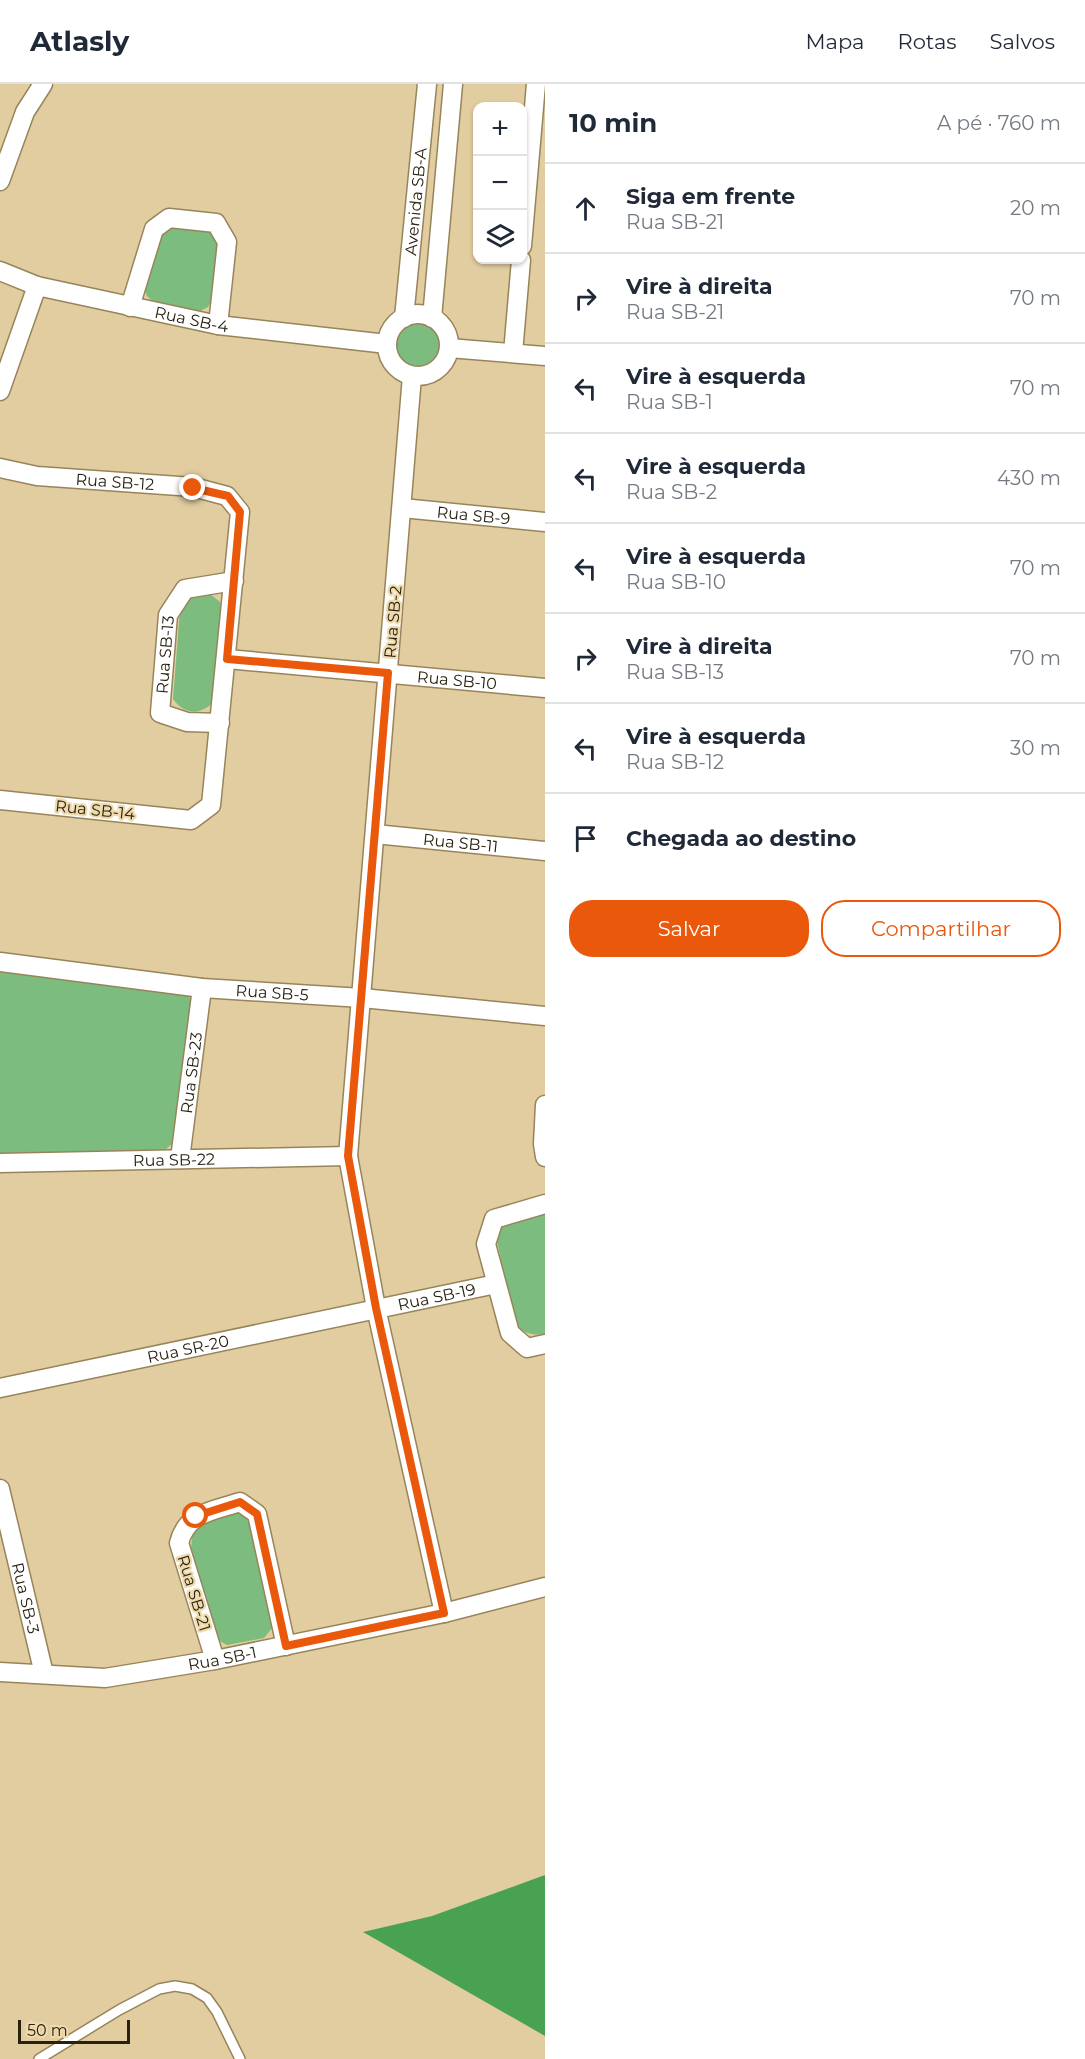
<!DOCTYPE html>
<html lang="pt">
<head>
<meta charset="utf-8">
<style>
	:root { --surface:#fff; --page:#f2f2f3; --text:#1f2937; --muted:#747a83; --line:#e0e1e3; --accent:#ea580c }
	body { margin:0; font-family:Montserrat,sans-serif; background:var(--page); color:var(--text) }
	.controls { position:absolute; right:18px; top:18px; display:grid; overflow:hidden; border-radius:12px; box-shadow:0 2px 4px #0004 }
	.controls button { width:54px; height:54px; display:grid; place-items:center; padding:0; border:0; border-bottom:2px solid var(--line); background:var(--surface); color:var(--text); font:30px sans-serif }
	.scale { position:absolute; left:18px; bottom:15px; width:112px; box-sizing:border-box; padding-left:6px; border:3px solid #292110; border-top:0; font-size:16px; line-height:21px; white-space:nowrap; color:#292110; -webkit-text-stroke:4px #efdaad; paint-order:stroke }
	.stop { position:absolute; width:18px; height:18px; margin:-14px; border:4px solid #ea580c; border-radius:50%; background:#fff }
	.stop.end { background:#ea580c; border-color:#fff; box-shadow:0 2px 6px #0008 }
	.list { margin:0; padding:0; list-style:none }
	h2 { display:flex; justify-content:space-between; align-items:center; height:78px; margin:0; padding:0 24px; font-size:26px }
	h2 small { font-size:20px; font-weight:400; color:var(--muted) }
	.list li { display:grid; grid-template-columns:39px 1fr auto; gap:18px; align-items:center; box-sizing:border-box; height:90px; padding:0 24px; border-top:2px solid var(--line) }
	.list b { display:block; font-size:22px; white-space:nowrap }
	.list p { margin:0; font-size:20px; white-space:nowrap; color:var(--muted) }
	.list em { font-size:20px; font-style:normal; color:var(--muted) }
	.actions { display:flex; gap:12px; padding:18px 24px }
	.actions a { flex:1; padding:14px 0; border:2px solid var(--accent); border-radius:24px; text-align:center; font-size:21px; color:var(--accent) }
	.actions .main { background:var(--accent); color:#fff }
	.icon { flex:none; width:33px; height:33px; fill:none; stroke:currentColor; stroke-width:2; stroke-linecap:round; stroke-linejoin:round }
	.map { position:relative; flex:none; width:545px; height:1975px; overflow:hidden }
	header { display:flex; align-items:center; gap:36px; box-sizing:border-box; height:84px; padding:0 30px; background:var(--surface); border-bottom:2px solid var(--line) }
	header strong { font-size:28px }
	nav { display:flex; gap:33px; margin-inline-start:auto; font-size:21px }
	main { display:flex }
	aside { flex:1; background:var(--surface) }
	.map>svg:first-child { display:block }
	.green { fill:#7cbc7f }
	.forest { fill:#48a252 }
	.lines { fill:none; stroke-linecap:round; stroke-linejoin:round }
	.service-casing { stroke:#98845a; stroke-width:12 }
	.minor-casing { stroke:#98845a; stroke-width:21 }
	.service { stroke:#fff; stroke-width:9 }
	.minor { stroke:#fff; stroke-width:18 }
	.route { stroke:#ea580c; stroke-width:8 }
	.labels { text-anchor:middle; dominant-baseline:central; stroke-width:4.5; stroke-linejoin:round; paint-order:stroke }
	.street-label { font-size:16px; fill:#292110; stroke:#efdaad }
</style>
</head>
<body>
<header>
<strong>Atlasly</strong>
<nav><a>Mapa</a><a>Rotas</a><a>Salvos</a></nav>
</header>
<main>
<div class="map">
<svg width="545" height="1975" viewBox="0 0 545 1975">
	<rect width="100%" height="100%" fill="#e2cda0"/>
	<!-- green -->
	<g class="green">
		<polygon points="209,142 219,157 213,214 208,223 198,228 155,219 147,212 143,202 160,151 165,143"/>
		<circle cx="418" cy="261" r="23"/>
		<path d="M 210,510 L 219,517 L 222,522 L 215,616 C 203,631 185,632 173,615 L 180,525 L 186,514 Z"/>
		<polygon points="0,882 189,911 191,918 174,1058 165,1066 0,1069"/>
		<path d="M 545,1129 L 545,1250 C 532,1252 522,1249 514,1238 L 497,1157 L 497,1150 L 504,1139 Z"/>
		<polygon points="238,1427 249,1435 273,1543 264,1554 227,1561 216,1555 191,1464 193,1447 202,1435"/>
	</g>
	<!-- forest -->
	<polygon class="forest" points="545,1791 545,1952 363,1848 432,1832"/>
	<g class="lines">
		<defs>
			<polyline id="service" points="39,1975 119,1926 159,1905 175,1902 192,1905 207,1914 217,1928 240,1975"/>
			<g id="minor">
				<polyline points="0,97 25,28 43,0"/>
				<polyline points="522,162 536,0"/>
				<path id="s1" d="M 0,187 L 37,202 L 218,241 L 387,260"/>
				<polyline points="130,223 154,145 169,134 216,139 227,158 218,241"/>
				<circle cx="418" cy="261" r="31"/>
				<path id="s2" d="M 404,234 L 427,0"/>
				<polyline points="432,234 453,0"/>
				<polyline points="449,264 545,272"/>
				<polyline points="513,269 521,176"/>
				<polyline points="412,292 348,1072 376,1224 444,1529"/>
				<polyline points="0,307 37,202"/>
				<path id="s3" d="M 0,384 L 37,392 L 193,403 L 227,412 L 240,428 L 211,721 L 191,736 L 0,716"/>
				<path id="s4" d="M 402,424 L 545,438"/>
				<path id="s5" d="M 227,575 L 545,604"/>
				<path id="s6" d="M 220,639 L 187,638 L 160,629 L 168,531 L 185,505 L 234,497"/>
				<path id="s7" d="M 375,750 L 545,767"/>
				<path id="s8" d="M 0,878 L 202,904 L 362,914 L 545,932"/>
				<polyline points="545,1021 543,1060 545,1073"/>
				<path id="s9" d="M 180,1075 L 202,904"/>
				<path id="s10" d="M 0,1079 L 348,1072"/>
				<polyline points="545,1120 494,1135 486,1160 510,1249 527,1264 545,1260"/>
				<path id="s11" d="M 0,1304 L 496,1200"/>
				<path id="s12" d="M 0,1405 L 44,1590"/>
				<path d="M 215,1576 L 179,1459 C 187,1428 213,1427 240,1418 L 257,1430 L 286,1562"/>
				<path id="s13" d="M 0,1588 L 105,1594 L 215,1576 L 444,1529 L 545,1503"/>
			</g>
		</defs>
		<!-- service casing -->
		<use href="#service" class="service-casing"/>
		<!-- minor casing -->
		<use href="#minor" class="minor-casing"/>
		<!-- service -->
		<use href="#service" class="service"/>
		<!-- minor -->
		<use href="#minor" class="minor"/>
	</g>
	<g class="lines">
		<!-- route -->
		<polyline class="route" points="193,404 228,412 240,428 227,575 388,589 348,1072 376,1224 444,1529 286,1562 257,1430 240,1418 196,1432"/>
	</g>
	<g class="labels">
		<!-- street labels -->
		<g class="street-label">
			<text stroke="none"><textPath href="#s2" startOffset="117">Avenida SB-A</textPath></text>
			<text stroke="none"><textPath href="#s1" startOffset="198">Rua SB-4</textPath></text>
			<text stroke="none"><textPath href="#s3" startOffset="116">Rua SB-12</textPath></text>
			<text stroke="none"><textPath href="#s4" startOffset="72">Rua SB-9</textPath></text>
			<text transform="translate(393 538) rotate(-85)">Rua SB-2</text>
			<text stroke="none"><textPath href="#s6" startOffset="120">Rua SB-13</textPath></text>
			<text stroke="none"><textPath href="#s5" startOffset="231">Rua SB-10</textPath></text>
			<text transform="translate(95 726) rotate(6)">Rua SB-14</text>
			<text stroke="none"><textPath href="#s7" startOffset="86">Rua SB-11</textPath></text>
			<text stroke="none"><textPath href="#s8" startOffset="274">Rua SB-5</textPath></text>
			<text stroke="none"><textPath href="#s9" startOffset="87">Rua SB-23</textPath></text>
			<text stroke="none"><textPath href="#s10" startOffset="174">Rua SB-22</textPath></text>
			<text stroke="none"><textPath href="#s11" startOffset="446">Rua SB-19</textPath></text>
			<text stroke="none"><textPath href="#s11" startOffset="192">Rua SR-20</textPath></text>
			<text transform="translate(194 1509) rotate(73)">Rua SB-21</text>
			<text stroke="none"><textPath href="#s12" startOffset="112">Rua SB-3</textPath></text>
			<text stroke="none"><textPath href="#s13" startOffset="224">Rua SB-1</textPath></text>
		</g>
	</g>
</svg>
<div class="controls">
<button>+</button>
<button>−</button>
<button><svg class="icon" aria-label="layers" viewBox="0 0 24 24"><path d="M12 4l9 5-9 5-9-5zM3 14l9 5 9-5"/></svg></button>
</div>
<div class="scale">50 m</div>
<div class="stop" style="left:196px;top:1432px"></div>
<div class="stop end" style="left:193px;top:404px"></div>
</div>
<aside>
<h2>10 min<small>A pé · 760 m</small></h2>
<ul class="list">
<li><svg class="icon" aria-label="ahead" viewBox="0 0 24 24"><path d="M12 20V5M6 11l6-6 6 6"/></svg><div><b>Siga em frente</b><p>Rua SB-21</p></div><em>20 m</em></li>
<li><svg class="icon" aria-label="right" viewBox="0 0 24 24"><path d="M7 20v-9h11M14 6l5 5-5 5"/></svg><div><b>Vire à direita</b><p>Rua SB-21</p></div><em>70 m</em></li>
<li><svg class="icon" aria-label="left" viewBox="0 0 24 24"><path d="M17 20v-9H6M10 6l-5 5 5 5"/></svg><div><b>Vire à esquerda</b><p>Rua SB-1</p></div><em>70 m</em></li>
<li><svg class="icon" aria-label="left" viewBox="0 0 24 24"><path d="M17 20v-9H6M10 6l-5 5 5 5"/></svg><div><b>Vire à esquerda</b><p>Rua SB-2</p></div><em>430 m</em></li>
<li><svg class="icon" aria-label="left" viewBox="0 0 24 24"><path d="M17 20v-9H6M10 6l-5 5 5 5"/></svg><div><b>Vire à esquerda</b><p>Rua SB-10</p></div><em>70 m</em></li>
<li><svg class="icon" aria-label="right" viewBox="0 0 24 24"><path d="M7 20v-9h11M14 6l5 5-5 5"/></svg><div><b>Vire à direita</b><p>Rua SB-13</p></div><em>70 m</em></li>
<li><svg class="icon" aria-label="left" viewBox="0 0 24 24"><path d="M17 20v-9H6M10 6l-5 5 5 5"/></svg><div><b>Vire à esquerda</b><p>Rua SB-12</p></div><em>30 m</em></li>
<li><svg class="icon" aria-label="arrive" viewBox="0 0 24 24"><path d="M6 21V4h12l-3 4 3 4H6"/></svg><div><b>Chegada ao destino</b></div></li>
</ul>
<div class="actions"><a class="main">Salvar</a><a>Compartilhar</a></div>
</aside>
</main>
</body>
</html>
